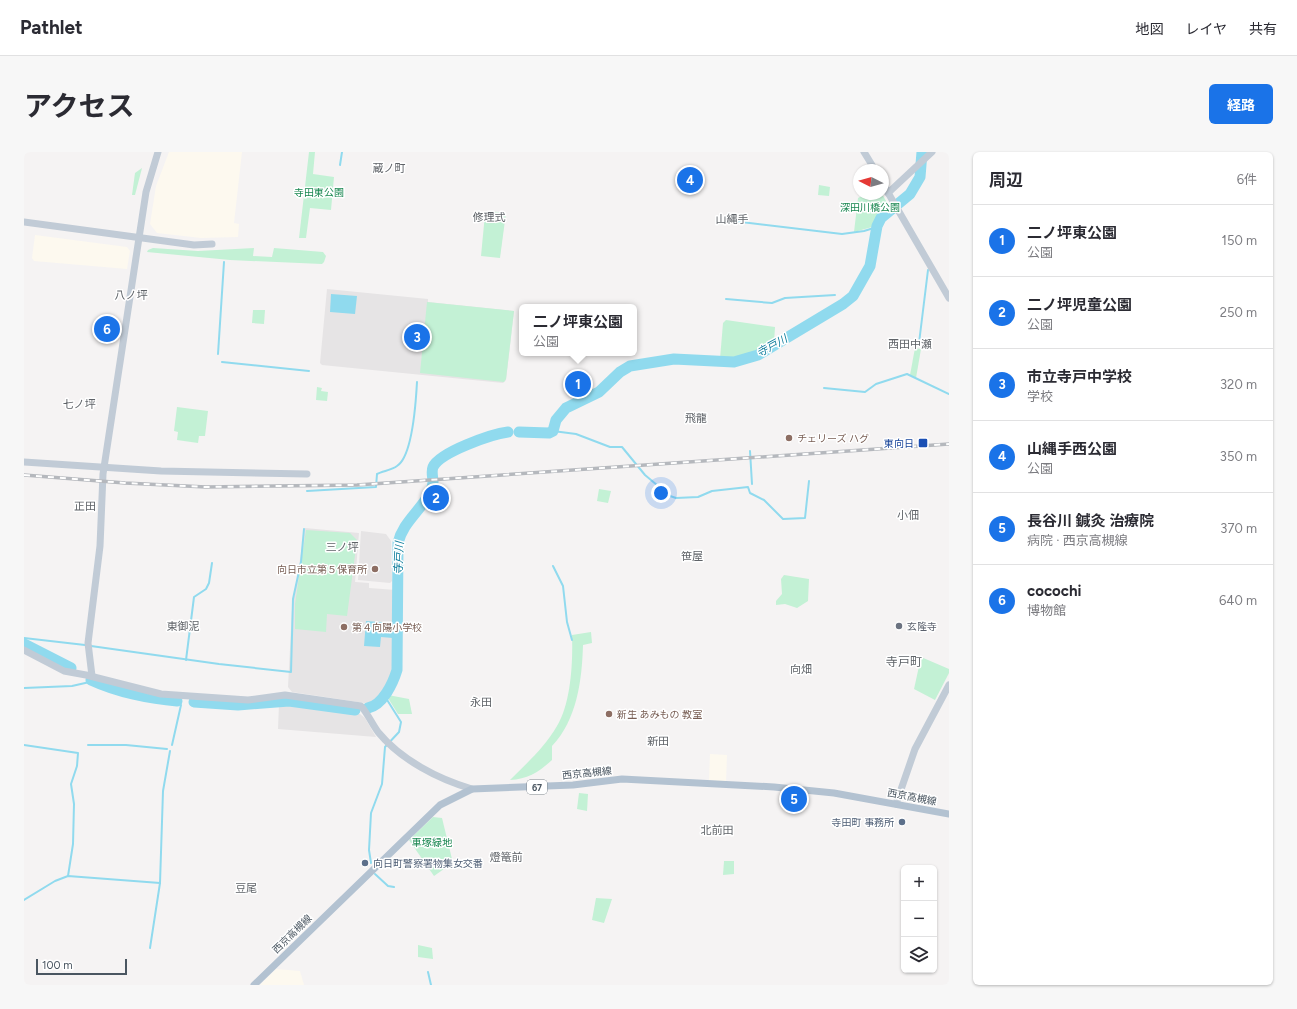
<!DOCTYPE html>
<html lang="ja">
<head>
<meta charset="utf-8">
<style>
	:root { --surface:#fff; --page:#f7f7f7; --text:#2b2b33; --muted:#7c7c81; --line:#e1e1e2; --accent:#1a73e8 }
	body { margin:0; font-family:Figtree,"Noto Sans JP",sans-serif; background:var(--page); color:var(--text) }
	.controls { position:absolute; right:12px; bottom:12px; display:grid; overflow:hidden; border-radius:6px; box-shadow:0 1px 3px #0004 }
	.controls button { width:36px; height:36px; display:grid; place-items:center; padding:0; border:0; border-bottom:1px solid var(--line); background:var(--surface); color:var(--text); font:20px sans-serif }
	.compass { position:absolute; left:829px; top:12px; width:36px; height:36px; border-radius:50%; background:var(--surface); box-shadow:0 1px 3px #0004; rotate:276deg }
	.scale { position:absolute; left:12px; bottom:10px; width:91px; box-sizing:border-box; padding-left:4px; border:2px solid #4a5661; border-top:0; font-size:11px; line-height:14px; white-space:nowrap; color:#4a5661; -webkit-text-stroke:3px #fff; paint-order:stroke }
	.you { position:absolute; left:637px; top:341px; width:14px; height:14px; margin:-10px; border:3px solid #fff; border-radius:50%; background:#1a73e8; box-shadow:0 0 0 6px #1a73e833 }
	.badge { display:grid; place-items:center; width:26px; height:26px; border-radius:50%; background:var(--accent); color:#fff; font-size:13px; font-weight:700 }
	.pin { position:absolute; translate:-50% -50%; border:2px solid #fff; box-shadow:0 1px 4px #0006 }
	.popup { position:absolute; left:495px; top:152px; width:118px; height:52px; box-sizing:border-box; display:grid; place-content:center; border-radius:6px; background:var(--surface); filter:drop-shadow(0 1px 3px #0005); font-size:13px; white-space:nowrap; color:var(--muted) }
	.popup b { font-size:15px; color:var(--text) }
	.popup::after { content:''; position:absolute; left:50%; top:100%; margin-left:-8px; border:8px solid transparent; border-top-color:var(--surface) }
	.list { margin:0; padding:0; list-style:none }
	h2 { display:flex; justify-content:space-between; align-items:center; height:52px; margin:0; padding:0 16px; font-size:17px }
	h2 small { font-size:13px; font-weight:400; color:var(--muted) }
	.list li { display:grid; grid-template-columns:26px 1fr auto; gap:12px; align-items:center; box-sizing:border-box; height:72px; padding:0 16px; border-top:1px solid var(--line) }
	.list b { display:block; font-size:15px; white-space:nowrap }
	.list p { margin:0; font-size:13px; white-space:nowrap; color:var(--muted) }
	.list em { font-size:13px; font-style:normal; color:var(--muted) }
	.icon { flex:none; width:22px; height:22px; fill:none; stroke:currentColor; stroke-width:2; stroke-linecap:round; stroke-linejoin:round }
	.map { position:relative; flex:none; width:925px; height:833px; overflow:hidden; border-radius:6px }
	header { display:flex; align-items:center; gap:24px; box-sizing:border-box; height:56px; padding:0 20px; background:var(--surface); border-bottom:1px solid var(--line) }
	header strong { font-size:19px }
	nav { display:flex; gap:22px; margin-inline-start:auto; font-size:14px }
	.intro { display:flex; align-items:center; justify-content:space-between; box-sizing:border-box; height:96px; padding:0 24px }
	h1 { margin:0; font-size:28px }
	.button { padding:10px 18px; border-radius:6px; background:var(--accent); color:#fff; font-size:14px; font-weight:700 }
	main { display:flex; gap:24px; padding:0 24px }
	aside { flex:1; background:var(--surface); border-radius:6px; box-shadow:0 1px 3px #0004 }
	.map>svg:first-child { display:block }
	.commercial { fill:#fdf9ef }
	.education { fill:#e6e4e5 }
	.green { fill:#c3f1d5 }
	.water { fill:#90daee }
	.lines { fill:none; stroke-linecap:round; stroke-linejoin:round }
	.stream { stroke:#90daee; stroke-width:2 }
	.river { stroke:#90daee; stroke-width:11 }
	.secondary { stroke:#c1cbd6; stroke-width:7 }
	.primary { stroke:#b3c2d1; stroke-width:7 }
	.rail-casing { stroke:#b5b8bd; stroke-width:3.5 }
	.rail { stroke:#fff; stroke-width:2; stroke-dasharray:6; stroke-linecap:butt }
	.education-dot { fill:#8d6e63; stroke:#fff; stroke-width:1.5 }
	.transit-dot { fill:#1a4fb4; stroke:#fff; stroke-width:1.5 }
	.worship-dot { fill:#6b7280; stroke:#fff; stroke-width:1.5 }
	.service-dot { fill:#5c6f8a; stroke:#fff; stroke-width:1.5 }
	.labels { text-anchor:middle; dominant-baseline:central; stroke-width:3; stroke-linejoin:round; paint-order:stroke }
	.shield { fill:#fff; stroke:#808990; stroke-width:1 }
	.shield-label { font-size:9px; font-weight:bold; fill:#4a5661 }
	.park-label { font-size:10px; fill:#17864f; stroke:#fff }
	.education-label { font-size:10px; fill:#785e54; stroke:#fff; text-anchor:start }
	.transit-label { font-size:10px; fill:#164399; stroke:#fff; text-anchor:end }
	.worship-label { font-size:10px; fill:#5b616d; stroke:#fff; text-anchor:start }
	.street-label { font-size:10px; fill:#4a5661; stroke:#fff }
	.service-label { font-size:10px; fill:#4e5e75; stroke:#fff; text-anchor:end }
	.neighbourhood-label { font-size:11px; fill:#5f6368; stroke:#fff }
	.water-label { font-size:11px; font-style:italic; fill:#0c7c9b; stroke:#fff }
	.quarter-label { font-size:12px; fill:#5f6368; stroke:#fff }
</style>
</head>
<body>
<header>
<strong>Pathlet</strong>
<nav><a>地図</a><a>レイヤ</a><a>共有</a></nav>
</header>
<div class="intro"><h1>アクセス</h1><a class="button">経路</a></div>
<main>
<div class="map">
<svg width="925" height="833" viewBox="0 0 925 833">
	<rect width="100%" height="100%" fill="#f5f3f3"/>
	<!-- commercial -->
	<g class="commercial">
		<polygon points="145,0 218,0 210,71 215,72 214,85 177,86 133,81 126,72 132,34"/>
		<polygon points="11,83 103,95 106,99 103,117 10,109 8,106"/>
		<polygon points="686,602 703,603 702,630 685,628"/>
		<polygon points="252,817 276,819 280,833 236,833"/>
	</g>
	<!-- education -->
	<g class="education">
		<polygon points="303,137 404,147 404,150 490,159 482,228 479,231 298,213 296,211"/>
		<polygon points="281,376 335,381 331,430 345,431 345,436 372,438 371,518 363,534 347,552 268,540 264,535 268,458"/>
		<polygon points="337,379 362,382 367,389 368,429 366,431 334,428"/>
		<polygon points="255,552 268,552 336,562 341,566 352,585 254,577"/>
	</g>
	<!-- green -->
	<g class="green">
		<polygon points="285,0 291,0 289,22 310,25 307,58 286,56 282,86 275,86"/>
		<polygon points="118,16 111,43 108,43 111,21"/>
		<polygon points="660,20 674,23 672,35 658,33"/>
		<polygon points="795,33 806,35 805,44 794,43"/>
		<polygon points="842,42 858,42 865,54 858,60 848,75 830,80 834,46"/>
		<polygon points="464,59 482,61 476,106 457,104 461,62"/>
		<polygon points="129,96 174,99 230,96 229,104 248,105 250,96 299,100 302,104 300,110 298,112 206,108 123,100 124,98"/>
		<polygon points="403,150 490,159 482,227 480,230 396,221"/>
		<polygon points="229,158 241,158 240,172 228,171"/>
		<path d="M 702,168 L 751,175 L 750,191 C 732,201 717,207 696,207 L 699,171 Z"/>
		<polygon points="891,196 897,197 892,226 886,223"/>
		<polygon points="549,222 560,223 558,246 550,249 551,243 548,240"/>
		<polygon points="293,235 298,236 297,239 304,240 303,249 292,248"/>
		<polygon points="153,255 184,259 181,284 175,284 174,291 153,288 154,280 150,279"/>
		<polygon points="411,335 419,335 419,349 403,350"/>
		<polygon points="575,337 587,339 584,351 573,349"/>
		<polygon points="282,378 326,381 333,388 323,464 303,462 302,480 271,477 271,452"/>
		<polygon points="760,423 785,427 784,449 773,456 761,452 752,453 752,449 758,442 757,427"/>
		<path d="M 567,480 L 568,491 L 559,493 C 558,528 553,568 528,594 L 528,608 C 515,620 504,627 486,628 C 503,611 521,595 533,574 C 547,551 549,510 548,483 Z"/>
		<polygon points="897,505 925,517 925,521 911,548 890,537"/>
		<polygon points="364,543 385,547 388,562 374,562 364,546"/>
		<polygon points="555,641 564,642 563,659 553,657"/>
		<polygon points="409,665 418,666 428,707 427,712 410,724 385,688"/>
		<polygon points="700,709 710,709 710,722 699,723"/>
		<polygon points="572,746 588,747 580,771 568,768"/>
		<polygon points="394,793 408,796 409,807 394,805"/>
	</g>
	<!-- water -->
	<g class="water">
		<polygon points="307,142 333,144 331,162 306,160"/>
		<polygon points="342,469 369,471 369,486 357,485 356,495 340,494"/>
	</g>
	<g class="lines">
		<!-- stream -->
		<g class="stream">
			<polyline points="316,13 318,0"/>
			<polyline points="709,69 818,82 840,79 853,75"/>
			<polyline points="702,147 748,151 761,146 811,143"/>
			<polyline points="895,191 904,118"/>
			<polyline points="194,202 200,110"/>
			<polyline points="198,210 285,219"/>
			<polyline points="800,236 841,240 852,232 883,222 925,242"/>
			<polyline points="529,279 552,282 586,295 598,295 621,323 646,344 652,346 674,345 688,339 724,335 726,341 740,348 759,367 781,366 785,329"/>
			<polyline points="726,299 728,332"/>
			<path d="M 283,339 L 352,335 L 353,322 C 359,319 368,318 373,314 C 389,304 392,248 393,230"/>
			<polyline points="529,414 539,434 543,470 548,488"/>
			<polyline points="0,486 61,493"/>
			<polyline points="67,494 195,512 267,520 269,447 277,410 280,377"/>
			<polyline points="162,508 170,445 182,437 185,431 188,411"/>
			<polyline points="0,536 48,534 70,529"/>
			<polyline points="0,593 54,601 53,614 47,632 50,652 49,692 44,724"/>
			<polyline points="64,593 102,593 143,597"/>
			<polyline points="148,593 157,553"/>
			<polyline points="347,711 345,698 347,661 358,632 361,595 375,580 377,570 360,543"/>
			<polyline points="351,722 364,734 370,735"/>
			<polyline points="0,748 31,729 44,724 136,731 139,639 146,599"/>
			<polyline points="126,796 136,731"/>
			<polyline points="404,820 407,833"/>
		</g>
		<!-- river -->
		<g class="river">
			<polyline points="495,280 525,281 529,279 532,268 542,256 575,240 596,220 606,214 650,207 710,210 734,203 819,152 829,144 846,114 853,74 857,66 886,42 896,25 898,0"/>
			<polyline points="0,492 47,516"/>
			<path d="M 67,528 C 93,540 126,547 153,549"/>
			<polyline points="170,550 214,553 265,549 331,558"/>
			<path d="M 344,556 C 359,553 369,531 373,518 L 374,391 C 378,374 390,364 400,350 C 404,345 409,336 409,330 C 409,325 407,320 409,315 C 416,300 468,282 484,280"/>
		</g>
		<!-- secondary -->
		<g class="secondary">
			<polyline points="840,0 851,18"/>
			<polyline points="859,32 925,146"/>
			<polyline points="864,41 908,0"/>
			<polyline points="0,70 170,93 188,92"/>
			<polyline points="0,310 137,319 283,322"/>
			<path d="M 0,498 L 40,519 L 62,523 L 137,542 L 224,548 L 261,543 L 337,554 C 344,562 348,572 354,580 C 377,608 414,627 448,637"/>
			<polyline points="68,524 64,491 76,394 79,322 122,40 134,0"/>
			<polyline points="872,652 891,597 925,533"/>
		</g>
		<!-- primary -->
		<polyline class="primary" points="230,833 416,653 448,637 549,633 598,627 750,635 810,641 925,662"/>
		<defs>
			<polyline id="rail" points="0,323 101,331 182,335 333,333 925,292"/>
		</defs>
		<!-- rail casing -->
		<use href="#rail" class="rail-casing"/>
		<!-- rail -->
		<use href="#rail" class="rail"/>
	</g>
	<!-- markers -->
	<g class="education-dot">
		<circle cx="765" cy="286" r="4"/>
		<circle cx="351" cy="417" r="4"/>
		<circle cx="320" cy="475" r="4"/>
		<circle cx="585" cy="562" r="4"/>
	</g>
	<rect class="transit-dot" x="894" y="286" width="10" height="10" rx="2"/>
	<circle class="worship-dot" cx="875" cy="474" r="4"/>
	<g class="service-dot">
		<circle cx="878" cy="670" r="4"/>
		<circle cx="341" cy="711" r="4"/>
	</g>
	<g class="labels">
		<!-- shield labels -->
		<rect class="shield" x="503" y="628" width="20" height="14" rx="3"/>
		<g class="shield-label">
			<text x="513" y="635">67</text>
		</g>
		<!-- park labels -->
		<g class="park-label">
			<text x="295" y="40">寺田東公園</text>
			<text x="846" y="55">深田川橋公園</text>
			<text x="408" y="690">車塚緑地</text>
		</g>
		<!-- education labels -->
		<g class="education-label">
			<text x="773" y="286">チェリーズ ハグ</text>
			<text x="343" y="417" text-anchor="end">向日市立第５保育所</text>
			<text x="328" y="475">第４向陽小学校</text>
			<text x="593" y="562">新生 あみもの 教室</text>
		</g>
		<!-- transit labels -->
		<g class="transit-label">
			<text x="890" y="291">東向日</text>
		</g>
		<!-- worship labels -->
		<g class="worship-label">
			<text x="883" y="474">玄隆寺</text>
		</g>
		<!-- street labels -->
		<g class="street-label">
			<text transform="translate(563 621) rotate(-6)">西京高槻線</text>
			<text transform="translate(888 645) rotate(11)">西京高槻線</text>
			<text transform="translate(268 782) rotate(-44)">西京高槻線</text>
		</g>
		<!-- service labels -->
		<g class="service-label">
			<text x="870" y="670">寺田町 事務所</text>
			<text x="349" y="711" text-anchor="start">向日町警察署物集女交番</text>
		</g>
		<!-- neighbourhood labels -->
		<g class="neighbourhood-label">
			<text x="365" y="16">蔵ノ町</text>
			<text x="465" y="65">修理式</text>
			<text x="708" y="67">山縄手</text>
			<text x="107" y="143">八ノ坪</text>
			<text x="886" y="192">西田中瀬</text>
			<text x="55" y="252">七ノ坪</text>
			<text x="672" y="266">飛龍</text>
			<text x="61" y="354">正田</text>
			<text x="884" y="363">小佃</text>
			<text x="318" y="395">三ノ坪</text>
			<text x="668" y="404">笹屋</text>
			<text x="159" y="474">東御泥</text>
			<text x="777" y="517">向畑</text>
			<text x="457" y="550">永田</text>
			<text x="634" y="589">新田</text>
			<text x="693" y="678">北前田</text>
			<text x="482" y="705">燈篭前</text>
			<text x="222" y="736">豆尾</text>
		</g>
		<!-- water labels -->
		<g class="water-label">
			<text transform="translate(748 194) rotate(-29)">寺戸川</text>
			<text transform="translate(375 406) rotate(-87)">寺戸川</text>
		</g>
		<!-- quarter labels -->
		<g class="quarter-label">
			<text x="880" y="510">寺戸町</text>
		</g>
	</g>
</svg>
<div class="controls">
<button>+</button>
<button>−</button>
<button><svg class="icon" aria-label="layers" viewBox="0 0 24 24"><path d="M12 4l9 5-9 5-9-5zM3 14l9 5 9-5"/></svg></button>
</div>
<svg class="compass" viewBox="-18 -18 36 36"><path d="M0-13l5 13h-10z" fill="#e53935"/><path d="M0 13l5-13h-10z" fill="#7c7c81"/></svg>
<div class="scale">100 m</div>
<div class="you"></div>
<div class="pin badge" style="left:554px;top:232px">1</div>
<div class="popup"><b>二ノ坪東公園</b>公園</div>
<div class="pin badge" style="left:412px;top:346px">2</div>
<div class="pin badge" style="left:393px;top:185px">3</div>
<div class="pin badge" style="left:666px;top:28px">4</div>
<div class="pin badge" style="left:770px;top:647px">5</div>
<div class="pin badge" style="left:83px;top:177px">6</div>
</div>
<aside>
<h2>周辺<small>6件</small></h2>
<ul class="list">
<li><span class="badge">1</span><div><b>二ノ坪東公園</b><p>公園</p></div><em>150 m</em></li>
<li><span class="badge">2</span><div><b>二ノ坪児童公園</b><p>公園</p></div><em>250 m</em></li>
<li><span class="badge">3</span><div><b>市立寺戸中学校</b><p>学校</p></div><em>320 m</em></li>
<li><span class="badge">4</span><div><b>山縄手西公園</b><p>公園</p></div><em>350 m</em></li>
<li><span class="badge">5</span><div><b>長谷川 鍼灸 治療院</b><p>病院 · 西京高槻線</p></div><em>370 m</em></li>
<li><span class="badge">6</span><div><b>cocochi</b><p>博物館</p></div><em>640 m</em></li>
</ul>
</aside>
</main>
</body>
</html>
